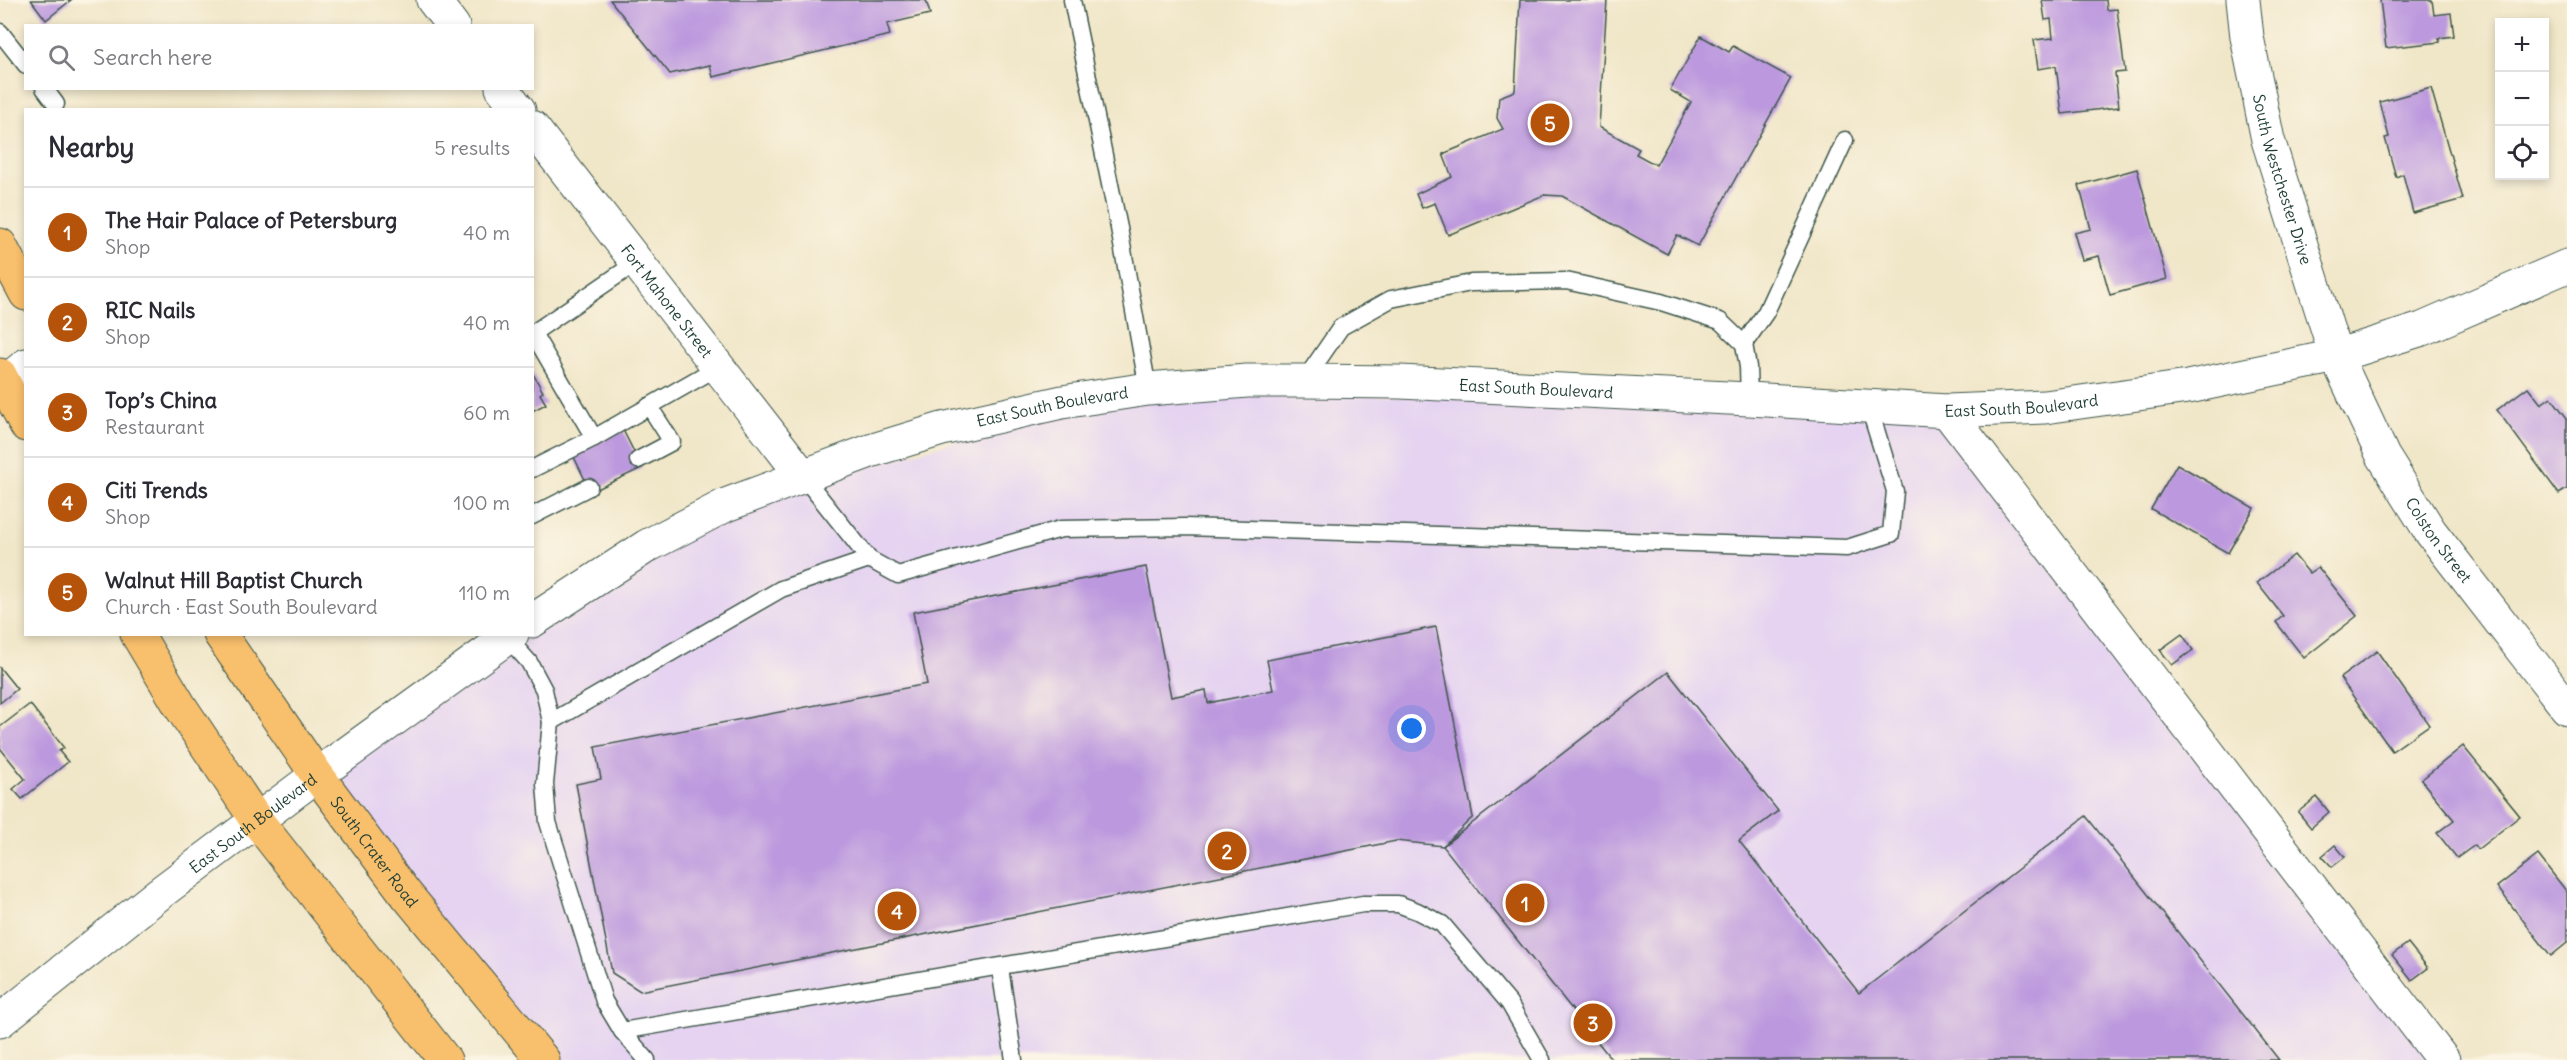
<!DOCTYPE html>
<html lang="en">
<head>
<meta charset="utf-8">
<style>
	:root { --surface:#fff; --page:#f7f7f7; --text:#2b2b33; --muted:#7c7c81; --line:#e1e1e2; --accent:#b45309 }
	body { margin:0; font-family:Delius,sans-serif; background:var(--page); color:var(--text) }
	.controls { position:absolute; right:18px; top:18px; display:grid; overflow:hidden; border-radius:0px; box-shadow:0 3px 9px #0003 }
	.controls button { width:54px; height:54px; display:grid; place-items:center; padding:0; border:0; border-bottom:2px solid var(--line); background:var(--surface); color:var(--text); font:30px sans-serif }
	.you { position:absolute; left:1412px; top:729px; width:21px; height:21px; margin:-15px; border:4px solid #fff; border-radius:50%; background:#1a73e8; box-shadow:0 0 0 9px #1a73e833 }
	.badge { display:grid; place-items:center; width:39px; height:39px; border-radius:50%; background:var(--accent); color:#fff; font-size:20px; font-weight:700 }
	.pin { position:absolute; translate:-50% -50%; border:3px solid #fff; box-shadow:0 2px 6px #0006 }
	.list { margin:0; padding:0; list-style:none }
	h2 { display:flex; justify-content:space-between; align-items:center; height:78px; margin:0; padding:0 24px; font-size:26px }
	h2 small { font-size:20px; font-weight:400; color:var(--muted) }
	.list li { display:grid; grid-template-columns:39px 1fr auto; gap:18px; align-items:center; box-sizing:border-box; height:90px; padding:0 24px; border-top:2px solid var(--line) }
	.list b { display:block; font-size:22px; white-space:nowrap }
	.list p { margin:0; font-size:20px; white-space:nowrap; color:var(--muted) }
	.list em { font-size:20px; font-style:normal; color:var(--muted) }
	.icon { flex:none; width:33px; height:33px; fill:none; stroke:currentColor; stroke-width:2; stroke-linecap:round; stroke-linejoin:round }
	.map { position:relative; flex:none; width:2567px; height:1060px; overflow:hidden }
	.search { position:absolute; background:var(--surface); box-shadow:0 3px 9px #0003; left:24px; top:24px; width:510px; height:66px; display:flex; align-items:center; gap:15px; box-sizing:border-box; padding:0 21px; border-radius:0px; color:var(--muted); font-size:22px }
	.panel { position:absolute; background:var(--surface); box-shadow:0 3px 9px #0003; left:24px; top:108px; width:510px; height:528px; border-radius:0px }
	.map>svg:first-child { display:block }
	.built { fill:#e5d3f1 }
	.building { fill:#bc98de }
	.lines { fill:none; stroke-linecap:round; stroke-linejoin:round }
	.service-casing { stroke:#3e564a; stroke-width:19 }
	.minor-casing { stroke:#3e564a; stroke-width:35 }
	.tertiary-casing { stroke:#3e564a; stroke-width:35 }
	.primary-casing { stroke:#3e564a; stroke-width:35 }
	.service { stroke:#fff; stroke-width:16 }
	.minor { stroke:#fff; stroke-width:33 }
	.tertiary { stroke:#fff; stroke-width:33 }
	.primary { stroke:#f8bf6c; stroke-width:33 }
	.labels { text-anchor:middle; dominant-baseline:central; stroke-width:5; stroke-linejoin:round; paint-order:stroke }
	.street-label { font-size:16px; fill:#1f3d34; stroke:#fcf5e5 }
</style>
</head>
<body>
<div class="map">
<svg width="2567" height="1060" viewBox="0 0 2567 1060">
	<rect width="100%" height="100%" fill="#fcf5e5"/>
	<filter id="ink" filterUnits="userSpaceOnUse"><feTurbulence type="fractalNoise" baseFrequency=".0167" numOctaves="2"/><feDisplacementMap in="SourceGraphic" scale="12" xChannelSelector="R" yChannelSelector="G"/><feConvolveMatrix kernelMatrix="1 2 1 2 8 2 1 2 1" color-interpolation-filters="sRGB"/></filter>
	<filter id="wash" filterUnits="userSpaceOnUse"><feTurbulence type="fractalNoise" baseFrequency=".008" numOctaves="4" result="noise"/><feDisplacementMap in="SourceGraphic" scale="24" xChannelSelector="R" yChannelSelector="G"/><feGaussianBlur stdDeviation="1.35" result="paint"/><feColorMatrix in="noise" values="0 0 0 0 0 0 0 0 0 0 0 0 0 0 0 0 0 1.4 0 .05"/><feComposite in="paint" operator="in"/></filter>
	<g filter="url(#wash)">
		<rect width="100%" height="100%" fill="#f0e6c8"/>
		<!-- built -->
		<polygon class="built" points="1148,389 1947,411 2462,1060 552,1060 317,775 726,505"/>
		<g id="blocks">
			<!-- building -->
			<g class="building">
				<polygon points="31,0 71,0 46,20"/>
				<polygon points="610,0 926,0 930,14 887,24 890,35 713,77 710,65 670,74"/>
				<polygon points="1520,0 1607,0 1599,127 1639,149 1636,154 1656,165 1691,102 1670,90 1701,36 1729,52 1733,46 1791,78 1698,246 1677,235 1667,254 1562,196 1544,195 1448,235 1435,203 1422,208 1416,194 1452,177 1443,154 1503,129 1497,118 1499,97 1515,91"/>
				<polygon points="2042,0 2106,0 2107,10 2117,9 2125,72 2115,73 2119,107 2062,114 2056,66 2038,69 2034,40 2053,38 2051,19 2045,20"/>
				<polygon points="2380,0 2432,0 2434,15 2451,13 2454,36 2439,38 2440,42 2386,48"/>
				<polygon points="2431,88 2463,199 2413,213 2403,174 2396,177 2385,138 2389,137 2380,102"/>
				<polygon points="2137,169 2167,279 2110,295 2099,256 2082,260 2074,233 2091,229 2079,185"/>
				<polygon points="532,372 543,392 540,394 546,404 532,411"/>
				<polygon points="2528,387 2541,404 2551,397 2567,418 2567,489 2559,494 2497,410"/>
				<polygon points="623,430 642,468 591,492 573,455"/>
				<polygon points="2177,464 2254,508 2228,553 2151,509"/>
				<polygon points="2294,555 2309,573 2318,567 2357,616 2304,658 2276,622 2283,616 2257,583"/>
				<polygon points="1146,567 1171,697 1206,690 1208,703 1273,690 1267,660 1436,627 1473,817 1443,846 1396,841 640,991 612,973 576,784 601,779 595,747 927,684 913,612"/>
				<polygon points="2182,634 2193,650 2172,665 2160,650"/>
				<polygon points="2377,651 2429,725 2392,751 2340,678"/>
				<polygon points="0,668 17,689 0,703"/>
				<polygon points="1668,672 1778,811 1739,841 1859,993 2086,816 2279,1060 1612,1060 1443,846"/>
				<polygon points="30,704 64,748 59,751 68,762 22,799 13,789 25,779 0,748 0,727"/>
				<polygon points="2463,746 2520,816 2478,849 2475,845 2457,858 2437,833 2454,820 2421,780"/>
				<polygon points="2317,797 2329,812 2311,828 2298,812"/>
				<polygon points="2335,845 2345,857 2332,867 2322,856"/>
				<polygon points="2538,855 2567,892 2567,943 2551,956 2497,887"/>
				<polygon points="2408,943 2428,968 2412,980 2392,955"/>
			</g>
		</g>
	</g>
	<g filter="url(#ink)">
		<use href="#blocks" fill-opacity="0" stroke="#3e564a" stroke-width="1.5"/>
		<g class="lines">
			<defs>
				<g id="service">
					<polyline points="1072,0 1119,228 1148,389"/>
					<polyline points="0,32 26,65"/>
					<polyline points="44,88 56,104"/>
					<polyline points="1744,344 1766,312 1845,140"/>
					<polyline points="1304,381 1341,327 1391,299 1471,283 1566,281 1661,302 1720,321 1744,344 1748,367 1749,399"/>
					<polyline points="594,438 533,333 637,262"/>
					<polyline points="638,460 672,442 649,406"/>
					<polyline points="532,469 594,438 718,367"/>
					<polyline points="802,475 869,559 898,575 1061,529 1185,527 1847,548 1891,534 1895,491 1869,407"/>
					<polyline points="532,516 589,487"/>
					<polyline points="504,634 529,662 544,690 551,722 545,784 548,822 604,1001 622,1031 1363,904 1398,904 1417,911 1442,924 1509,1003 1542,1060"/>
					<polyline points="551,722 781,589 869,559"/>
					<polyline points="1000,968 1014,1060"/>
					<polyline points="622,1031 647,1060"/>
				</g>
				<g id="minor">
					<polyline points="433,0 453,26"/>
					<path id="s1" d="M 2243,0 L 2247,37 L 2268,140 L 2336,356 L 2383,456 L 2430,531 L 2567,708"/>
					<polyline points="502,88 519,110"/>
					<path id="s2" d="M 532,127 L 802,475"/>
					<polyline points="0,386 26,365"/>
					<polyline points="1947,411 2443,1060"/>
					<path id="s3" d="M 532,621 L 647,546 L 726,505 L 870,451 L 942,429 L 1062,402 L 1148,389 L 1247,381 L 1304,381 L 1400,382 L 1749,399 L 1947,411 L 2045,407 L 2188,387 L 2336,356 L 2422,329 L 2567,266"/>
					<polyline points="317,775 512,634"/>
				</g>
				<g id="tertiary">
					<path id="s4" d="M 0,1021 L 160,893 L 317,775"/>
				</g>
				<g id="primary">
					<polyline points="0,245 26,294"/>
					<polyline points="0,375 26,425"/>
					<polyline points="137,634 180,706 257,821 445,1060"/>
					<path id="s5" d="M 220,634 L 317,775 L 405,893 L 543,1060"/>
				</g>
			</defs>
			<!-- service casing -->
			<use href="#service" class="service-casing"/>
			<!-- minor casing -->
			<use href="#minor" class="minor-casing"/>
			<!-- tertiary casing -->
			<use href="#tertiary" class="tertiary-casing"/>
			<!-- primary casing -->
			<use href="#primary" class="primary-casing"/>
			<!-- service -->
			<use href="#service" class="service"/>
			<!-- minor -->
			<use href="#minor" class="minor"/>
			<!-- tertiary -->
			<use href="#tertiary" class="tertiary"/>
			<!-- primary -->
			<use href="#primary" class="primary"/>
		</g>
	</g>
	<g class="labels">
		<!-- street labels -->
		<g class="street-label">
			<text stroke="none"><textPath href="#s1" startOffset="184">South Westchester Drive</textPath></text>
			<text stroke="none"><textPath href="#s2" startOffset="220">Fort Mahone Street</textPath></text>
			<text stroke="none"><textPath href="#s3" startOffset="1054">East South Boulevard</textPath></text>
			<text stroke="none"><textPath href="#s3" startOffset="1540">East South Boulevard</textPath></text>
			<text stroke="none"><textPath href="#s3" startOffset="568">East South Boulevard</textPath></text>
			<text stroke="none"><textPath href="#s1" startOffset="580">Colston Street</textPath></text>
			<text stroke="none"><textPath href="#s4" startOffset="321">East South Boulevard</textPath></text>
			<text stroke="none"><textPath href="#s5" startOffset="267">South Crater Road</textPath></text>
		</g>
	</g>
</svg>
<div class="controls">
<button>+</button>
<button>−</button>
<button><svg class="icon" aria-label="locate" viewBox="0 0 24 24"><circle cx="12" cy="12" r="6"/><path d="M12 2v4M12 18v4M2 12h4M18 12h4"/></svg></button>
</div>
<div class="you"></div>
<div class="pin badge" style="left:1525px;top:903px">1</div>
<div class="pin badge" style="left:1227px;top:851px">2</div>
<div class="pin badge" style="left:1593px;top:1023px">3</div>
<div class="pin badge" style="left:897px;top:911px">4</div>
<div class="pin badge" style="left:1550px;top:123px">5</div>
<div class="search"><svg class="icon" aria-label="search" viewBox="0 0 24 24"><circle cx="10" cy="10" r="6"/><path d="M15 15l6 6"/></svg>Search here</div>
<section class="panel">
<h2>Nearby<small>5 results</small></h2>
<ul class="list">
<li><span class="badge">1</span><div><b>The Hair Palace of Petersburg</b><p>Shop</p></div><em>40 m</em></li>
<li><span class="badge">2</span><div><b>RIC Nails</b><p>Shop</p></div><em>40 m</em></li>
<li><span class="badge">3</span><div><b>Top’s China</b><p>Restaurant</p></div><em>60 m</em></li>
<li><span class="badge">4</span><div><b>Citi Trends</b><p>Shop</p></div><em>100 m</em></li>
<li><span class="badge">5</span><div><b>Walnut Hill Baptist Church</b><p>Church · East South Boulevard</p></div><em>110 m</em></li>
</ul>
</section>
</div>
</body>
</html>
